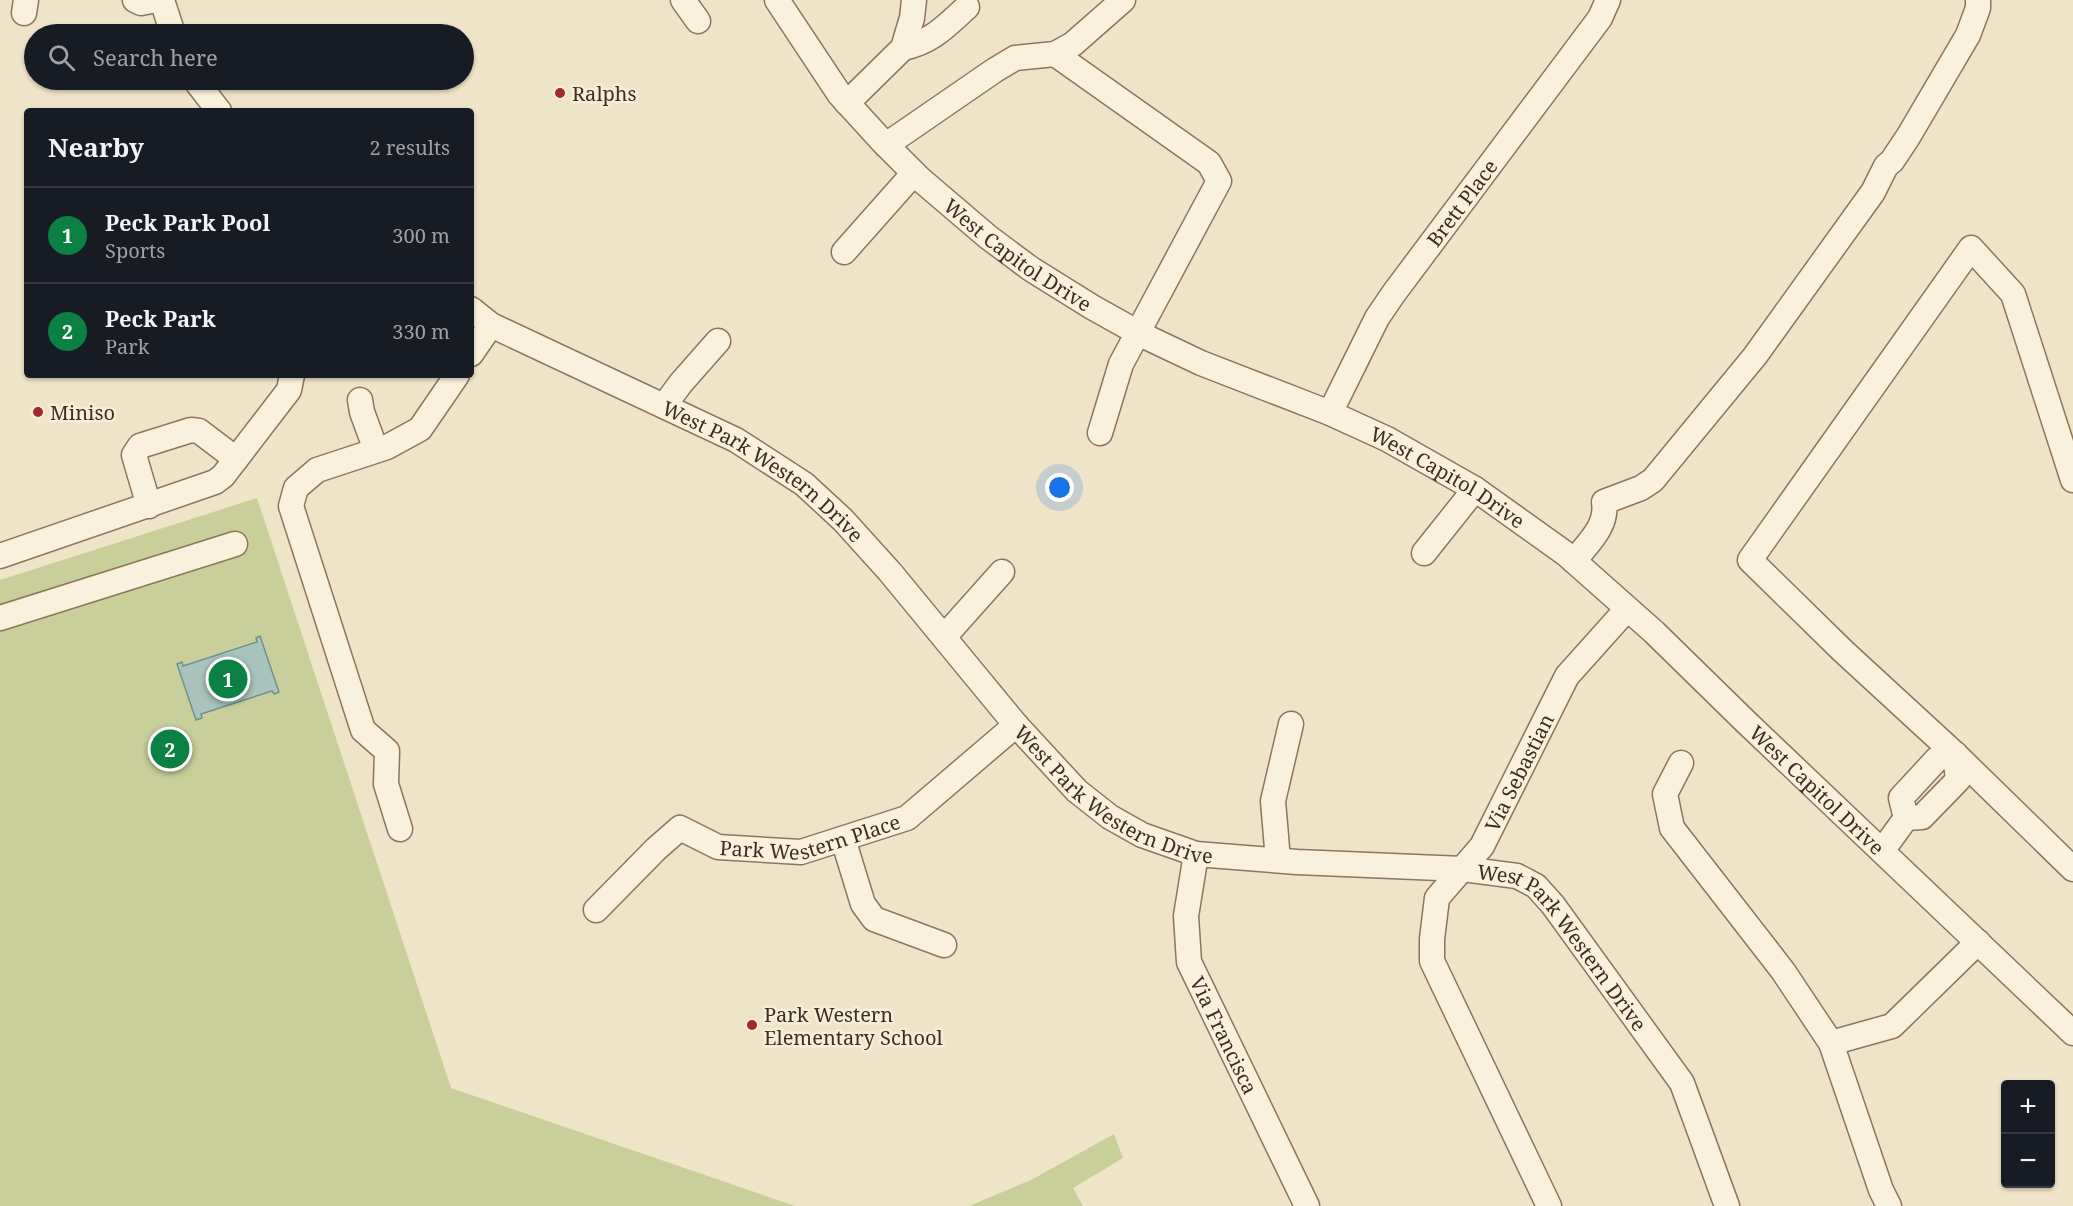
<!DOCTYPE html>
<html lang="en">
<head>
<meta charset="utf-8">
<style>
	:root { --surface:#171b24; --page:#242831; --text:#f1f3f6; --muted:#9ea1a6; --line:#363941; --accent:#0b8043 }
	body { margin:0; font-family:"Noto Serif",serif; background:var(--page); color:var(--text) }
	.controls { position:absolute; right:18px; bottom:18px; display:grid; overflow:hidden; border-radius:6px; box-shadow:0 2px 4px #0004 }
	.controls button { width:54px; height:54px; display:grid; place-items:center; padding:0; border:0; border-bottom:2px solid var(--line); background:var(--surface); color:var(--text); font:30px sans-serif }
	.you { position:absolute; left:1060px; top:488px; width:21px; height:21px; margin:-15px; border:4px solid #fff; border-radius:50%; background:#1a73e8; box-shadow:0 0 0 9px #1a73e833 }
	.badge { display:grid; place-items:center; width:39px; height:39px; border-radius:50%; background:var(--accent); color:#fff; font-size:20px; font-weight:700 }
	.pin { position:absolute; translate:-50% -50%; border:3px solid #fff; box-shadow:0 2px 6px #0006 }
	.list { margin:0; padding:0; list-style:none }
	h2 { display:flex; justify-content:space-between; align-items:center; height:78px; margin:0; padding:0 24px; font-size:26px }
	h2 small { font-size:20px; font-weight:400; color:var(--muted) }
	.list li { display:grid; grid-template-columns:39px 1fr auto; gap:18px; align-items:center; box-sizing:border-box; height:96px; padding:0 24px; border-top:2px solid var(--line) }
	.list b { display:block; font-size:22px; white-space:nowrap }
	.list p { margin:0; font-size:20px; white-space:nowrap; color:var(--muted) }
	.list em { font-size:20px; font-style:normal; color:var(--muted) }
	.icon { flex:none; width:33px; height:33px; fill:none; stroke:currentColor; stroke-width:2; stroke-linecap:round; stroke-linejoin:round }
	.map { position:relative; flex:none; width:2073px; height:1206px; overflow:hidden }
	.search { position:absolute; background:var(--surface); box-shadow:0 2px 4px #0004; left:24px; top:24px; width:450px; height:66px; display:flex; align-items:center; gap:15px; box-sizing:border-box; padding:0 21px; border-radius:33px; color:var(--muted); font-size:22px }
	.panel { position:absolute; background:var(--surface); box-shadow:0 2px 4px #0004; left:24px; top:108px; width:450px; height:270px; border-radius:6px }
	.map>svg:first-child { display:block }
	.green { fill:#c9cf9b }
	.water { fill:#a9c4bc; stroke:#6f938a; stroke-width:1.5 }
	.lines { fill:none; stroke-linecap:round; stroke-linejoin:round }
	.minor-casing { stroke:#8d765c; stroke-width:27 }
	.minor { stroke:#faf1dc; stroke-width:24 }
	.poi-dot { fill:#9e2a2b; stroke:#f7eed8; stroke-width:2 }
	.labels { text-anchor:middle; dominant-baseline:central; stroke-width:5; stroke-linejoin:round; paint-order:stroke }
	.poi-label { font-size:20px; fill:#3d2e20; stroke:#f7eed8; text-anchor:start }
	.street-label { font-size:20px; fill:#3d2e20; stroke:#f7eed8 }
</style>
</head>
<body>
<div class="map">
<svg width="2073" height="1206" viewBox="0 0 2073 1206">
	<rect width="100%" height="100%" fill="#f0e4c8"/>
	<!-- green -->
	<g class="green">
		<polygon points="257,498 451,1088 795,1206 0,1206 0,580"/>
		<polygon points="1114,1134 1123,1158 1073,1188 1083,1206 969,1206 1031,1180"/>
	</g>
	<!-- water -->
	<polygon class="water" points="260,636 279,692 274,694 272,691 201,714 202,718 196,720 177,664 182,662 183,666 257,642 256,638"/>
	<g class="lines">
		<defs>
			<g id="minor">
				<polyline points="135,0 141,3 156,0"/>
				<polyline points="162,0 173,34"/>
				<polyline points="683,0 698,21"/>
				<path id="s1" d="M 777,0 L 840,95 L 882,141 L 920,179 L 988,237 L 1031,269 L 1092,307 L 1142,335 L 1201,363 L 1330,413 L 1387,439 L 1475,489 L 1566,554 L 1654,632 L 1746,722 L 2073,1033"/>
				<polyline points="24,13 26,0"/>
				<path d="M 903,48 C 932,42 946,26 967,7"/>
				<polyline points="1055,54 1209,163 1219,181 1121,364 1100,433"/>
				<polyline points="195,80 219,111"/>
				<polyline points="847,103 903,48 912,18 914,0"/>
				<polyline points="886,145 995,70 1015,58 1055,54 1073,44 1123,0"/>
				<polyline points="844,252 914,173"/>
				<path id="s2" d="M 471,309 L 491,325 L 736,440 L 804,484 L 843,520 L 890,572 L 1016,725 L 1077,791 L 1110,817 L 1142,835 L 1196,854 L 1297,862 L 1463,869 L 1517,876 L 1536,886 L 1553,905 L 1682,1083 L 1727,1206"/>
				<polyline points="471,354 491,325"/>
				<polyline points="360,400 362,412 376,450"/>
				<polyline points="664,406 681,383 718,341"/>
				<path id="s3" d="M 1330,413 L 1377,318 L 1394,293 L 1600,18 L 1608,0"/>
				<polyline points="2073,480 2013,294 1971,248 1750,560 1843,651 1955,754 2073,869"/>
				<polyline points="149,506 134,455 140,446 191,430 199,431 236,459"/>
				<polyline points="1424,553 1475,489"/>
				<polyline points="0,556 215,482 223,476 289,390 292,375"/>
				<path d="M 1574,561 C 1588,543 1608,526 1604,502 L 1641,488 L 1653,480 L 1755,356 L 1873,192 L 1886,166 L 1892,161 L 1908,137 L 1968,35 L 1978,8 L 1978,0"/>
				<polyline points="0,618 235,544"/>
				<polyline points="944,637 1002,572"/>
				<polyline points="1681,763 1665,794 1672,828 1783,971 1831,1043 1881,1190 1889,1206"/>
				<polyline points="1906,818 1901,798 1937,759 1955,754"/>
				<polyline points="400,829 386,784 387,751 363,730 291,506 296,488 317,470 387,447 420,429 457,375"/>
				<polyline points="843,839 863,904 874,919 944,945"/>
				<polyline points="1882,851 1906,818 1922,817 1958,780 1955,754"/>
				<path id="s4" d="M 1196,854 L 1186,916 L 1189,962 L 1307,1206"/>
				<polyline points="1278,860 1273,801 1291,724"/>
				<path id="s5" d="M 596,910 L 656,849 L 680,828 L 718,847 L 801,852 L 907,818 L 1016,725"/>
				<polyline points="1831,1043 1892,1026 1978,942"/>
				<path id="s6" d="M 1549,1206 L 1432,961 L 1432,939 L 1437,898 L 1482,846 L 1567,676 L 1627,609"/>
			</g>
		</defs>
		<!-- minor casing -->
		<use href="#minor" class="minor-casing"/>
		<!-- minor -->
		<use href="#minor" class="minor"/>
	</g>
	<!-- markers -->
	<g class="poi-dot">
		<circle cx="560" cy="93" r="6"/>
		<circle cx="38" cy="412" r="6"/>
		<circle cx="752" cy="1025" r="6"/>
	</g>
	<g class="labels">
		<!-- poi labels -->
		<g class="poi-label">
			<text x="572" y="93">Ralphs</text>
			<text x="50" y="412">Miniso</text>
			<text x="764" y="1014">Park Western<tspan x="764" dy="23">Elementary School</tspan></text>
		</g>
		<!-- street labels -->
		<g class="street-label">
			<text stroke="none"><textPath href="#s3" startOffset="249">Brett Place</textPath></text>
			<text stroke="none"><textPath href="#s1" startOffset="354">West Capitol Drive</textPath></text>
			<text stroke="none"><textPath href="#s2" startOffset="336">West Park Western Drive</textPath></text>
			<text stroke="none"><textPath href="#s1" startOffset="840">West Capitol Drive</textPath></text>
			<text stroke="none"><textPath href="#s6" startOffset="486">Via Sebastian</textPath></text>
			<text stroke="none"><textPath href="#s2" startOffset="822">West Park Western Drive</textPath></text>
			<text stroke="none"><textPath href="#s1" startOffset="1326">West Capitol Drive</textPath></text>
			<text stroke="none"><textPath href="#s5" startOffset="254">Park Western Place</textPath></text>
			<text stroke="none"><textPath href="#s2" startOffset="1326">West Park Western Drive</textPath></text>
			<text stroke="none"><textPath href="#s4" startOffset="190">Via Francisca</textPath></text>
		</g>
	</g>
</svg>
<div class="controls">
<button>+</button>
<button>−</button>
</div>
<div class="you"></div>
<div class="pin badge" style="left:228px;top:679px">1</div>
<div class="pin badge" style="left:170px;top:749px">2</div>
<div class="search"><svg class="icon" aria-label="search" viewBox="0 0 24 24"><circle cx="10" cy="10" r="6"/><path d="M15 15l6 6"/></svg>Search here</div>
<section class="panel">
<h2>Nearby<small>2 results</small></h2>
<ul class="list">
<li><span class="badge">1</span><div><b>Peck Park Pool</b><p>Sports</p></div><em>300 m</em></li>
<li><span class="badge">2</span><div><b>Peck Park</b><p>Park</p></div><em>330 m</em></li>
</ul>
</section>
</div>
</body>
</html>
